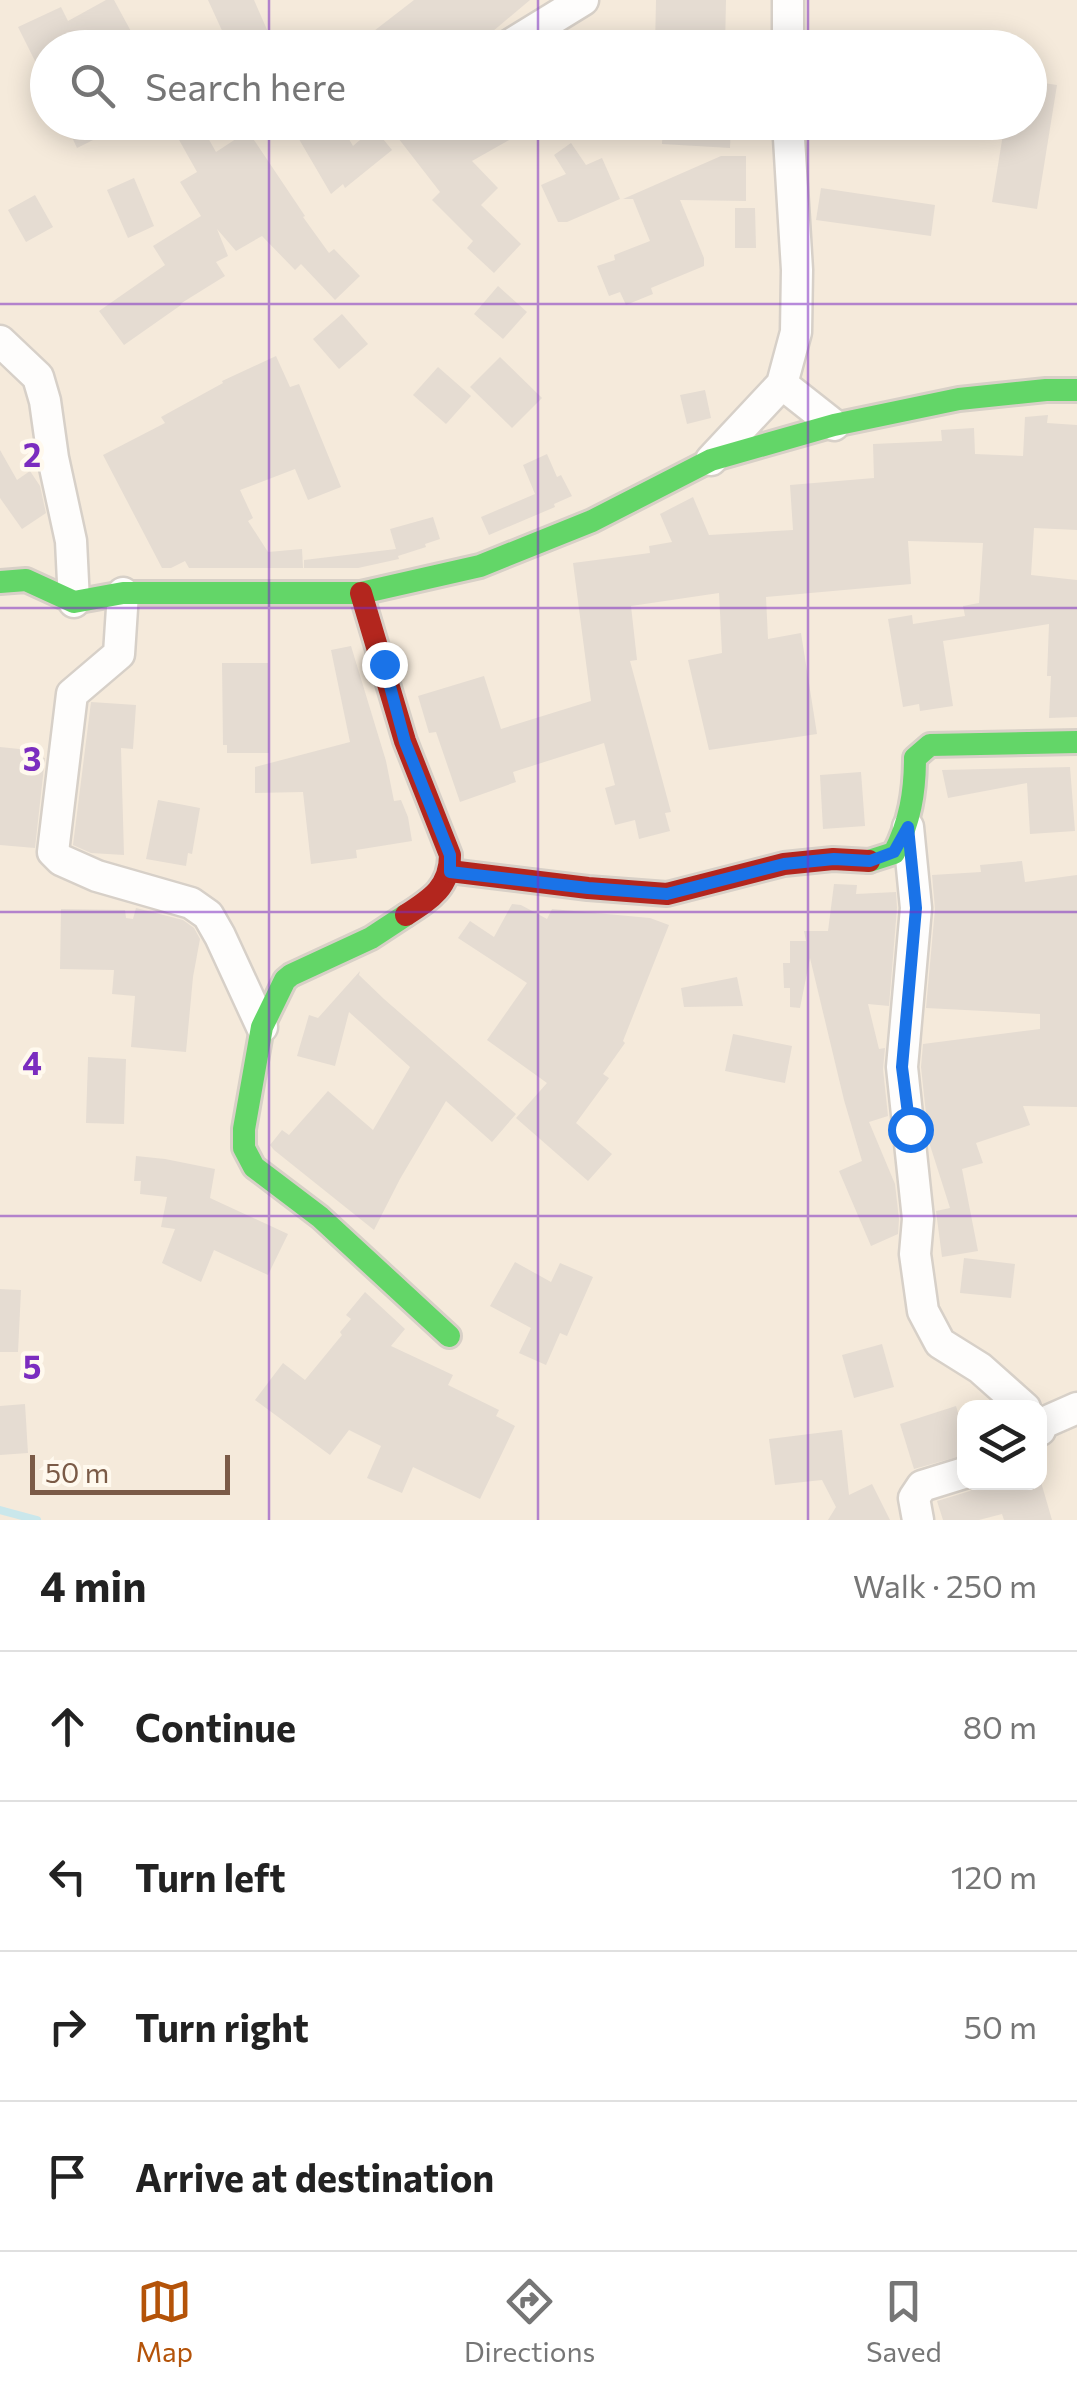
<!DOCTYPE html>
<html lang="en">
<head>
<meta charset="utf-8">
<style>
	:root { --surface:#fff; --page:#f6f6f6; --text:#222; --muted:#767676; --line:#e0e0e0; --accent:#b45309 }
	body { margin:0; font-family:Commissioner,sans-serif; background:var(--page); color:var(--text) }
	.controls { position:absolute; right:30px; bottom:30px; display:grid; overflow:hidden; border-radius:20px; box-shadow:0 5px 25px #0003 }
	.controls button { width:90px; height:90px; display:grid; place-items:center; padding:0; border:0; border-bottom:2px solid var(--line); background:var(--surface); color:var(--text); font:50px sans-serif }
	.scale { position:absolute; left:30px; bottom:25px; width:200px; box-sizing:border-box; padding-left:10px; border:5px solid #7b5b47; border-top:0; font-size:28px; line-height:35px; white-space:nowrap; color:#7b5b47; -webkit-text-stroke:8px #fff9ee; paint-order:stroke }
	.stop { position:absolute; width:30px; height:30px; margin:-22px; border:8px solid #1a73e8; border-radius:50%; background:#fff }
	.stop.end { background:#1a73e8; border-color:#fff; box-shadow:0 2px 10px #0008 }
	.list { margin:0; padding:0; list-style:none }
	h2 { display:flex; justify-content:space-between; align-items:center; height:130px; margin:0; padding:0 40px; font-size:42px }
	h2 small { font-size:32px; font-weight:400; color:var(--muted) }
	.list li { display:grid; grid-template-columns:65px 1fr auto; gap:30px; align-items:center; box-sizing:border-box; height:150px; padding:0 40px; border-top:2px solid var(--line) }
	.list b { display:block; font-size:38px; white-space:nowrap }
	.list em { font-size:32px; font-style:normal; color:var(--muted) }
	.icon { flex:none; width:55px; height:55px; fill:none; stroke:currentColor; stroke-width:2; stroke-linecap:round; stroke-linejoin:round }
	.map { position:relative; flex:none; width:1077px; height:1520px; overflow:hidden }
	.search { position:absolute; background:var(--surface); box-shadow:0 5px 25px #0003; left:30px; right:30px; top:30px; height:110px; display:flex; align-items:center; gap:25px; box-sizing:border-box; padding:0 35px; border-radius:55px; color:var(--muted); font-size:38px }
	.sheet { height:730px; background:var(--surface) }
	nav { display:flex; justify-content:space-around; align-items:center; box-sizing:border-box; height:140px; border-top:2px solid var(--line); background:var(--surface); font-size:28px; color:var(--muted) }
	nav a { display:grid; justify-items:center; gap:5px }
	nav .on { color:var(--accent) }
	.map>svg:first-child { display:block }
	.residential { fill:#f5eadb; fill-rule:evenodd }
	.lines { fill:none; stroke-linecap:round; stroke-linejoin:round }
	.stream { stroke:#cae7eb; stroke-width:8 }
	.building { fill:#e5dcd2 }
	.street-casing { stroke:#d7d0c8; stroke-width:35 }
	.fast-casing { stroke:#d8d0c7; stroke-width:28 }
	.jam-casing { stroke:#d8d0c7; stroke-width:28 }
	.street { stroke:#fefdfc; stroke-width:30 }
	.fast { stroke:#63d668; stroke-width:22 }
	.jam { stroke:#b3261e; stroke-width:22 }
	.route { stroke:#1a73e8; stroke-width:12 }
	.grid { fill:none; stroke:#7b2cbf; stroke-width:2.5; stroke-opacity:0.55 }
	.grid-label { font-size:32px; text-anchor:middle; font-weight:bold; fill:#7b2cbf; stroke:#fff9ee; stroke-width:9; stroke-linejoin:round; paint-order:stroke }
</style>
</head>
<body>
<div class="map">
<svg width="1077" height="1520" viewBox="0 0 1077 1520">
	<rect width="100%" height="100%" fill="#f8f4eb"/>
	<!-- residential -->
	<path class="residential" d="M 0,0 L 1077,0 L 1077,1520 L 0,1520 ZM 48,48 L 1030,48 L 1030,122 L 48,122 ZM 964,1408 L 1040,1408 L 1040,1482 L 964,1482 Z"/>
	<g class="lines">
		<!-- stream -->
		<polyline class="stream" points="0,1510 37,1520"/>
	</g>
	<!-- building -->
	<g class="building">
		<polygon points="106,0 114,0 140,48 48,48 48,87 18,27 61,7 68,21"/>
		<polygon points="208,0 254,0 275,48 230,48"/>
		<polygon points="414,0 530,0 473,48 352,48"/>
		<polygon points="656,0 726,0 725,48 655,48"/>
		<polygon points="1030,81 1057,85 1037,209 992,202 1005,122 1030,122"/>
		<polygon points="65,122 129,122 77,148"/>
		<polygon points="169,122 199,122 216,152 248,131 305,216 303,217 329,253 334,249 360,276 335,300 301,264 295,270 262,236 236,251 217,229 228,256 216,262 225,276 180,304 181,305 124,345 99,311 165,265 153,246 201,216 180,182 197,172"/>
		<polygon points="289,122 339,122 353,146 374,128 392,150 345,188 343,184 331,194"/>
		<polygon points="410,122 541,122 472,161 498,188 481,205 521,244 494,273 467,248 473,241 432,200 440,192 395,134"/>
		<polygon points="663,122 731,122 730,148 662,144"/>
		<polygon points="571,143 586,165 602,158 620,199 567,222 558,222 541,185 566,174 554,155"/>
		<polygon points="721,156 746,156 746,201 680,200 704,258 704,266 651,288 653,294 626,305 620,292 609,296 597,266 615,260 614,255 650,241 633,199 623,199"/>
		<polygon points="134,178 154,226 128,238 107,190"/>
		<polygon points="821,188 935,205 931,236 816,220"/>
		<polygon points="35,195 53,227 26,242 8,210"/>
		<polygon points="735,208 755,208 756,248 735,248"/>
		<polygon points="498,286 527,312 503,339 474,314"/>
		<polygon points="342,314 368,344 339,369 313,339"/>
		<polygon points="276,356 290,387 299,384 341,487 308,500 295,469 240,490 253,518 248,521 268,552 302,549 303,568 189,568 185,561 171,568 162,568 103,455 165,423 161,417 223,383 222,381"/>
		<polygon points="500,357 542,398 512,428 470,387"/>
		<polygon points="438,367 471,396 446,424 413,395"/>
		<polygon points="705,390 711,418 687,424 680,395"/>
		<polygon points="1048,415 1047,423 1077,425 1077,530 1034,528 1031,575 1077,580 1077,717 1049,718 1051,676 1047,676 1049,624 943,641 953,706 920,711 919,704 903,707 888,619 912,615 913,624 965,616 963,606 979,603 983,543 908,541 911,584 766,597 768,639 801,633 817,734 709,750 688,660 722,653 719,593 631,606 637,660 630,661 671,812 665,813 670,831 639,839 635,820 615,825 605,788 615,785 604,743 513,772 516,782 460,802 436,732 429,733 418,696 484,676 501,729 591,701 573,563 650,553 649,546 672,542 660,514 693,497 709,535 793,530 790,485 874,478 873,444 942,441 941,430 974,428 975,454 1023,456 1025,417"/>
		<polygon points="0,450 17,480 30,471 40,486 46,513 22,529 0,498"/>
		<polygon points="547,454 557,477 561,475 572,496 554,504 555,507 489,535 481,517 535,494 523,465"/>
		<polygon points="433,517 440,539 425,544 426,547 398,556 399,559 358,568 304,568 304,560 396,549 390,529"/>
		<polygon points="351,646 386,761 394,801 401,800 408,817 412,841 356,850 357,858 311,864 303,792 255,793 255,767 350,742 331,650"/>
		<polygon points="222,663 268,663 269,753 227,753 227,745 223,745"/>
		<polygon points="91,702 136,705 133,749 121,748 124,855 91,853 73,845"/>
		<polygon points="0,747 29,750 28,756 45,758 35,848 0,845"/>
		<polygon points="1070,767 1075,831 1030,834 1027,783 948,798 942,770"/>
		<polygon points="861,772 865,826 823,829 820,775"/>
		<polygon points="158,800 200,808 192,854 188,853 186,866 146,859"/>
		<polygon points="1022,861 1025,882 1077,875 1077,1107 1023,1106 1030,1125 976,1143 983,1163 962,1169 978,1251 942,1257 936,1211 950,1208 929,1142 921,1067 923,1044 1040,1029 1040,1014 926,1008 935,909 932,875 981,872 980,865"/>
		<polygon points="834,884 857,885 856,894 896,892 897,908 889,1006 868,1004 879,1049 885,1048 883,1069 888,1116 869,1122 895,1184 899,1219 898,1234 871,1246 839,1171 862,1161 844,1100 810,958 800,1008 790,1007 790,988 784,988 783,963 790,963 790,941 806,941 804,931 828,931"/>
		<polygon points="512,904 521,905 547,919 552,909 650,918 669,925 623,1041 625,1043 603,1074 609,1078 576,1123 612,1154 588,1181 516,1118 547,1083 487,1040 527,983 458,938 470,921 494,937"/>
		<polygon points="136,908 183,920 194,928 200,939 193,977 186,1052 131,1047 135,996 112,994 114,970 60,969 61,909 125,910 126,918 133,919"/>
		<polygon points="360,971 359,975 384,999 516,1114 492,1142 446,1101 400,1179 374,1230 274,1150 270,1145 282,1130 289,1135 328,1091 373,1130 410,1067 349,1012 335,1066 297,1056 309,1015 318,1018"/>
		<polygon points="737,977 743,1006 684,1007 681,988"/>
		<polygon points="733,1034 792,1046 785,1083 725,1071"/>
		<polygon points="88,1057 126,1059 124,1124 86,1123"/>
		<polygon points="136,1156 165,1159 215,1169 210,1198 288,1234 268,1275 214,1250 201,1282 162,1263 175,1229 161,1227 167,1197 140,1194 141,1181 134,1181"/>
		<polygon points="964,1258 1015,1264 1011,1298 960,1293"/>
		<polygon points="515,1262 551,1282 560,1263 593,1277 567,1336 560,1333 546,1365 519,1353 531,1328 490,1306"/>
		<polygon points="0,1289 21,1290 18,1352 0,1352"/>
		<polygon points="365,1292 405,1329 391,1346 453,1375 448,1385 499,1410 496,1416 515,1426 480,1499 413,1467 402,1493 367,1478 381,1446 349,1430 330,1455 255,1400 283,1363 305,1380 342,1335 340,1332 351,1319 346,1315"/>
		<polygon points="882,1344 894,1387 854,1398 842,1355"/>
		<polygon points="25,1404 28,1453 0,1455 0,1406"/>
		<polygon points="956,1406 964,1433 964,1455 914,1469 900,1424"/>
		<polygon points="842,1430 849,1495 872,1484 890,1520 828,1520 836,1507 822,1480 775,1485 769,1439"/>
		<polygon points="980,1482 1041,1482 1052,1520 1004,1520 1002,1514 979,1520 943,1520 937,1501 970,1491"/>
	</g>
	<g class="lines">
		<defs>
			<g id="street">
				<polyline points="505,48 583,0"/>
				<polyline points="788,48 788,0"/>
				<polyline points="0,341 38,377 45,401 53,458 71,541 74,602"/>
				<polyline points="782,384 834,425"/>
				<polyline points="711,460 782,384 796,332 797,270 788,122"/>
				<polyline points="123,593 119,654 72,694 53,852 61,860 97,876 191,903 208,915 220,936 262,1027"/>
				<polyline points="908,827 916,908 902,1067 918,1219 915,1254 923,1311 940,1343 980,1368 1025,1408"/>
				<polyline points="1040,1430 1043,1423 1077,1408"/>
				<polyline points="918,1520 914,1498 922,1486 964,1473"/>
			</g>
			<g id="fast">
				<polyline points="0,582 26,580 74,602 123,593 361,593 480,566 592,521 711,460 834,425 959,399 1046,390 1077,390"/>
				<path d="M 869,861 L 894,853 C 910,822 915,792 915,758 L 930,745 L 1077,742"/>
				<polyline points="406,915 371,938 291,975 285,980 262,1027 244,1129 244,1148 254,1167 320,1217 449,1336"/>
			</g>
			<g id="jam">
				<path d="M 361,593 L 405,741 L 450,855 C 450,887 431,899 406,915"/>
				<polyline points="450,871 588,888 667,894 784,864 833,859 869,861"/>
			</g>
		</defs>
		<!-- street casing -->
		<use href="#street" class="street-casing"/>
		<!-- fast casing -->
		<use href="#fast" class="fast-casing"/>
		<!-- jam casing -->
		<use href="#jam" class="jam-casing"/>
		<!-- street -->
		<use href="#street" class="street"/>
		<!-- fast -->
		<use href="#fast" class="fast"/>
		<!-- jam -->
		<use href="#jam" class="jam"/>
	</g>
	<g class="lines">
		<!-- route -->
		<polyline class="route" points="384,664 405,742 450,855 450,872 588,888 667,894 784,864 834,859 870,861 894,852 908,827 916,908 902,1067 910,1129"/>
	</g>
	<!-- grid -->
	<path class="grid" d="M 269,0 L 269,48M 538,0 L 538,48M 808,0 L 808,48M 269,122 L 269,1520M 538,122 L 538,1520M 808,122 L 808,1520M 0,304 L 1077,304M 0,608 L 1077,608M 0,912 L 1077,912M 0,1216 L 1077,1216"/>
	<g class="grid-label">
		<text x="32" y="467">2</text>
		<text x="32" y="771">3</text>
		<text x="32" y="1075">4</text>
		<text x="32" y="1379">5</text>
	</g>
</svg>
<div class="controls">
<button><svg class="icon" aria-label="layers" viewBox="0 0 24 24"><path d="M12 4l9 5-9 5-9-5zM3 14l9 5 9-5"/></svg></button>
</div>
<div class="scale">50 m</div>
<div class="stop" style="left:910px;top:1129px"></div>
<div class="stop end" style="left:384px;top:664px"></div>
<div class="search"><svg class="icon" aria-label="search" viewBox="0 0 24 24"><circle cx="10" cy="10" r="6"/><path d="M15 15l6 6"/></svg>Search here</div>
</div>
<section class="sheet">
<h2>4 min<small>Walk · 250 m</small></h2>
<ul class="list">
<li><svg class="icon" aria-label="ahead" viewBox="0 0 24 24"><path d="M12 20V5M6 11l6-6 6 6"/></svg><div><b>Continue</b></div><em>80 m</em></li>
<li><svg class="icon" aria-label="left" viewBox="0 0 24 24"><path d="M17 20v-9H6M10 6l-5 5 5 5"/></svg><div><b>Turn left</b></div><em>120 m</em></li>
<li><svg class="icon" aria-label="right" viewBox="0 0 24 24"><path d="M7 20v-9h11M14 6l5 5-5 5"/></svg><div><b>Turn right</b></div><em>50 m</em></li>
<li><svg class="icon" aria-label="arrive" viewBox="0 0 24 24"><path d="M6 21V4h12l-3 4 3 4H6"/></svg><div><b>Arrive at destination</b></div></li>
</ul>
</section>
<nav>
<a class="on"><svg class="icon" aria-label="map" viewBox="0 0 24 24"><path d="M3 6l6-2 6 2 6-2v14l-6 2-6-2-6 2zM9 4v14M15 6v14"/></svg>Map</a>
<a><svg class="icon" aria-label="directions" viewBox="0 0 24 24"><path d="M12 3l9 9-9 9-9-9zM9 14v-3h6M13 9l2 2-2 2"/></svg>Directions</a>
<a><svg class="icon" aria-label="saved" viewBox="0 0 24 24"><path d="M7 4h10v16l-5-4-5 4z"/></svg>Saved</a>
</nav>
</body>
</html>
